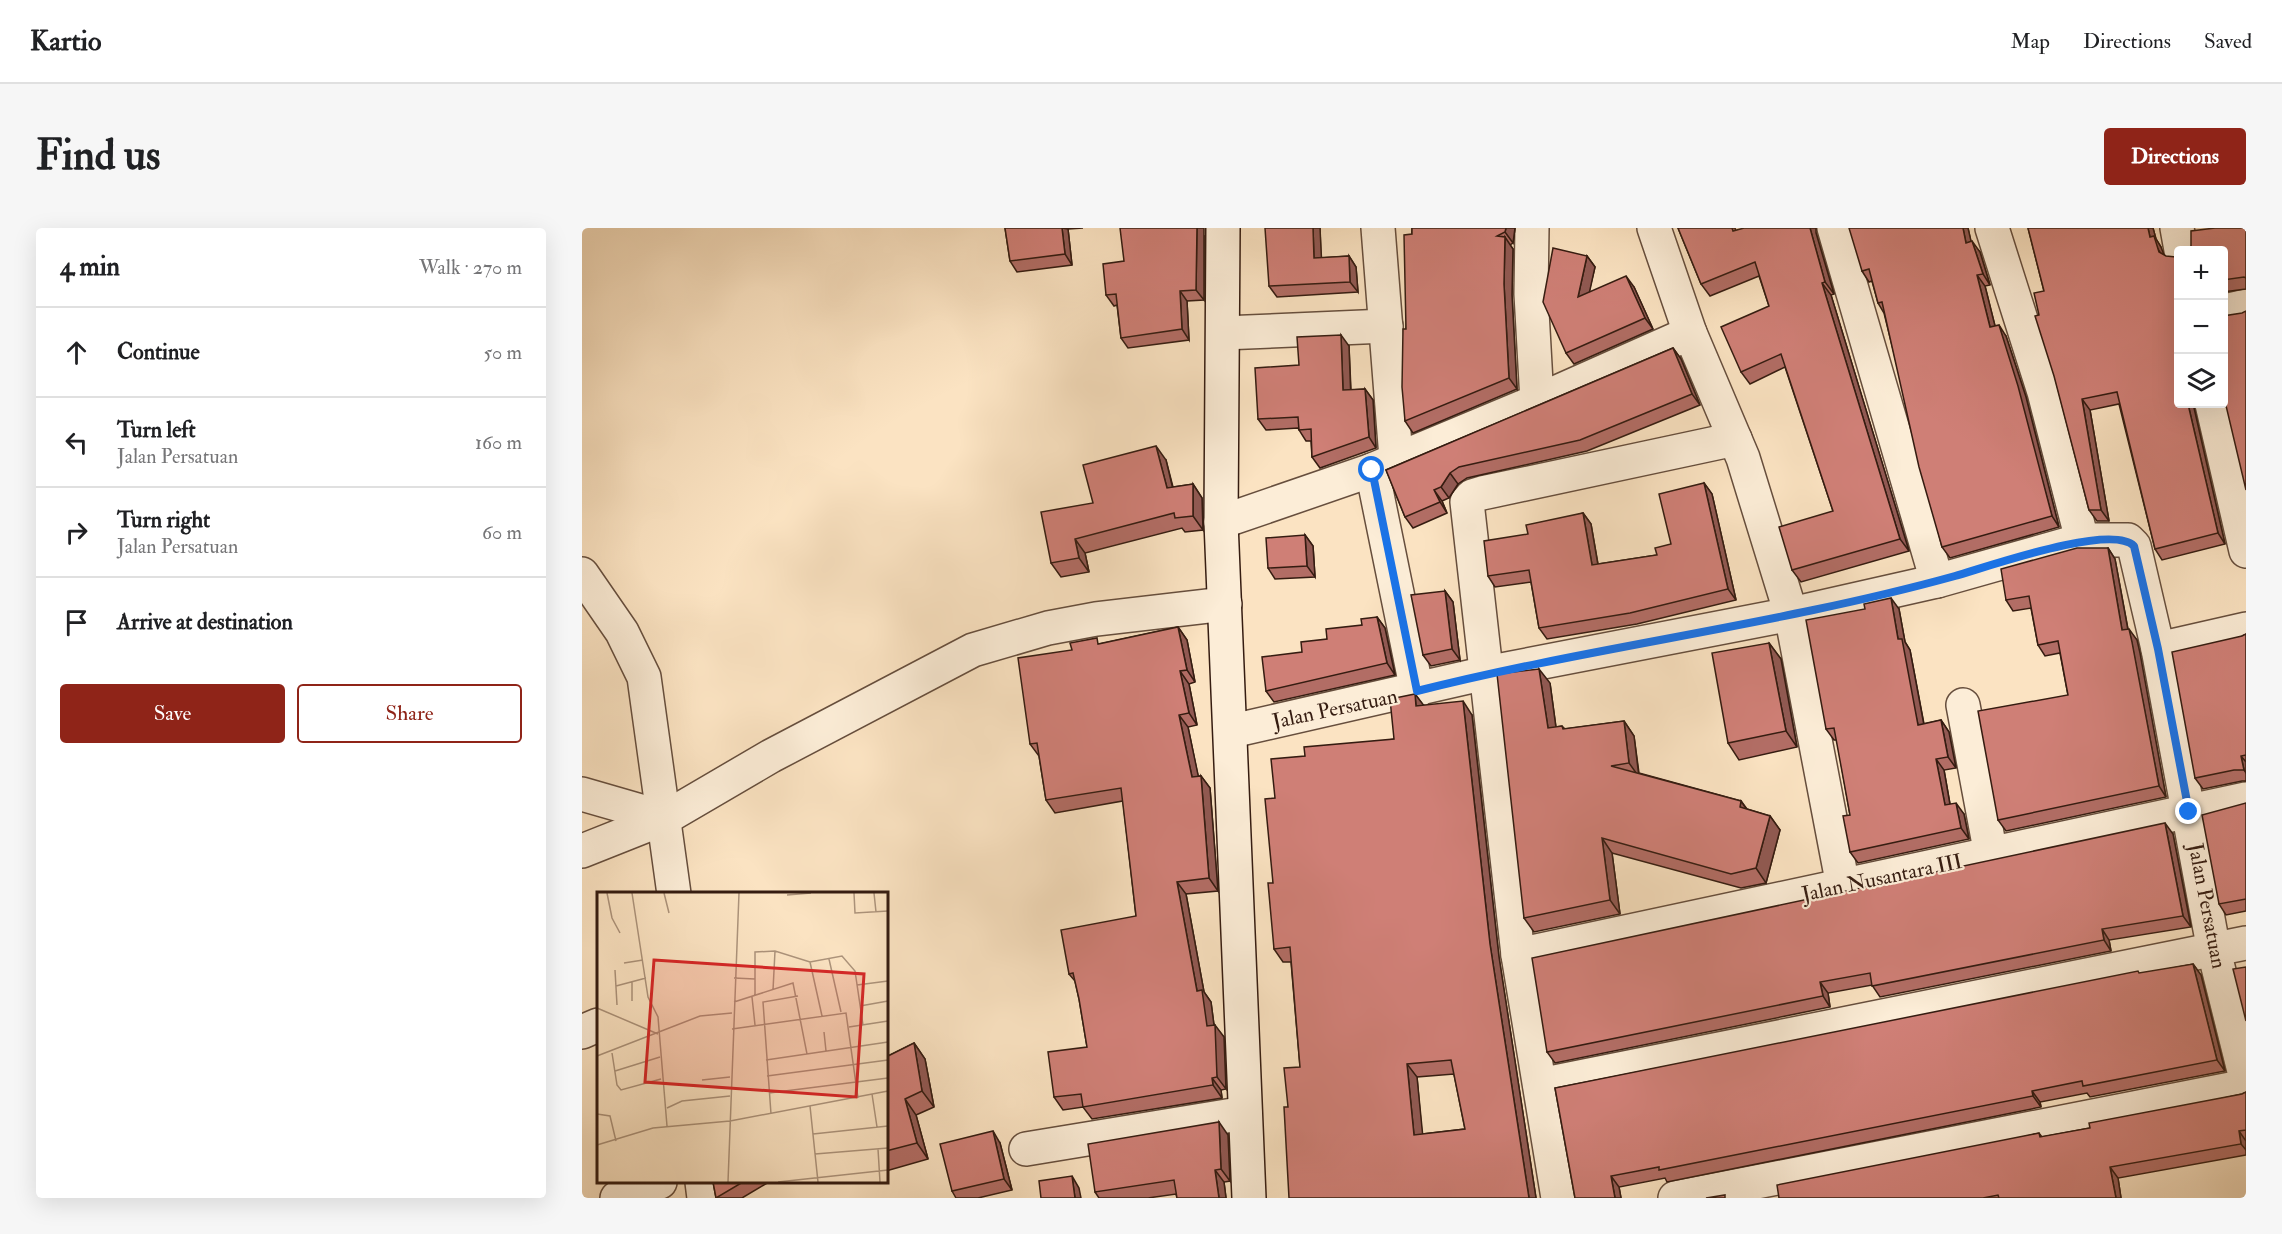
<!DOCTYPE html>
<html lang="en">
<head>
<meta charset="utf-8">
<style>
	:root { --surface:#fff; --page:#f6f6f6; --text:#202124; --muted:#757577; --line:#e0e0e0; --accent:#8f2418 }
	body { margin:0; font-family:"IM FELL Double Pica",serif; background:var(--page); color:var(--text) }
	.controls { position:absolute; right:18px; top:18px; display:grid; overflow:hidden; border-radius:6px; box-shadow:0 6px 24px #0002 }
	.controls button { width:54px; height:54px; display:grid; place-items:center; padding:0; border:0; border-bottom:2px solid var(--line); background:var(--surface); color:var(--text); font:30px sans-serif }
	.stop { position:absolute; width:18px; height:18px; margin:-14px; border:4px solid #1a73e8; border-radius:50%; background:#fff }
	.stop.end { background:#1a73e8; border-color:#fff; box-shadow:0 2px 6px #0008 }
	.list { margin:0; padding:0; list-style:none }
	h2 { display:flex; justify-content:space-between; align-items:center; height:78px; margin:0; padding:0 24px; font-size:26px }
	h2 small { font-size:20px; font-weight:400; color:var(--muted) }
	.list li { display:grid; grid-template-columns:39px 1fr auto; gap:18px; align-items:center; box-sizing:border-box; height:90px; padding:0 24px; border-top:2px solid var(--line) }
	.list b { display:block; font-size:22px; white-space:nowrap }
	.list p { margin:0; font-size:20px; white-space:nowrap; color:var(--muted) }
	.list em { font-size:20px; font-style:normal; color:var(--muted) }
	.actions { display:flex; gap:12px; padding:18px 24px }
	.actions a { flex:1; padding:14px 0; border:2px solid var(--accent); border-radius:6px; text-align:center; font-size:21px; color:var(--accent) }
	.actions .main { background:var(--accent); color:#fff }
	.icon { flex:none; width:33px; height:33px; fill:none; stroke:currentColor; stroke-width:2; stroke-linecap:round; stroke-linejoin:round }
	.map { position:relative; flex:none; width:1664px; height:970px; overflow:hidden; border-radius:6px }
	header { display:flex; align-items:center; gap:36px; box-sizing:border-box; height:84px; padding:0 30px; background:var(--surface); border-bottom:2px solid var(--line) }
	header strong { font-size:28px }
	nav { display:flex; gap:33px; margin-inline-start:auto; font-size:21px }
	.intro { display:flex; align-items:center; justify-content:space-between; box-sizing:border-box; height:144px; padding:0 36px }
	h1 { margin:0; font-size:42px }
	.button { padding:15px 27px; border-radius:6px; background:var(--accent); color:#fff; font-size:21px; font-weight:700 }
	main { display:flex; gap:36px; padding:0 36px }
	aside { flex:1; background:var(--surface); border-radius:6px; box-shadow:0 6px 24px #0002 }
	.map>svg:first-child { display:block }
	.lines { fill:none; stroke-linecap:round; stroke-linejoin:round }
	.minor-casing { stroke:#664e3d; stroke-width:36 }
	.secondary-casing { stroke:#351c11; stroke-width:36 }
	.minor { stroke:#fcedd7; stroke-width:33 }
	.secondary { stroke:#fcedd7; stroke-width:33 }
	.wall { fill:#b26d65; stroke:#351c11; stroke-width:1.5; fill-rule:evenodd }
	.shaded-wall { fill:#915953; stroke:#351c11; stroke-width:1.5 }
	.building { fill:#cf7f76; stroke:#351c11; stroke-width:1.5; fill-rule:evenodd }
	.route { stroke:#1a73e8; stroke-width:8 }
	.labels { text-anchor:middle; dominant-baseline:central; stroke-width:4.5; stroke-linejoin:round; paint-order:stroke }
	.street-label { font-size:21px; fill:#351c11; stroke:#fcedd7 }
	.inset-road { fill:none; stroke:#ac937b; stroke-width:1.5 }
	.view { fill:#d62828; fill-opacity:0.15; stroke:#d62828; stroke-width:3 }
	.inset-edge { fill:none; stroke:#351c11; stroke-width:3 }
</style>
</head>
<body>
<header>
<strong>Kartio</strong>
<nav><a>Map</a><a>Directions</a><a>Saved</a></nav>
</header>
<div class="intro"><h1>Find us</h1><a class="button">Directions</a></div>
<main>
<aside>
<h2>4 min<small>Walk · 270 m</small></h2>
<ul class="list">
<li><svg class="icon" aria-label="ahead" viewBox="0 0 24 24"><path d="M12 20V5M6 11l6-6 6 6"/></svg><div><b>Continue</b></div><em>50 m</em></li>
<li><svg class="icon" aria-label="left" viewBox="0 0 24 24"><path d="M17 20v-9H6M10 6l-5 5 5 5"/></svg><div><b>Turn left</b><p>Jalan Persatuan</p></div><em>160 m</em></li>
<li><svg class="icon" aria-label="right" viewBox="0 0 24 24"><path d="M7 20v-9h11M14 6l5 5-5 5"/></svg><div><b>Turn right</b><p>Jalan Persatuan</p></div><em>60 m</em></li>
<li><svg class="icon" aria-label="arrive" viewBox="0 0 24 24"><path d="M6 21V4h12l-3 4 3 4H6"/></svg><div><b>Arrive at destination</b></div></li>
</ul>
<div class="actions"><a class="main">Save</a><a>Share</a></div>
</aside>
<div class="map">
<svg width="1664" height="970" viewBox="0 0 1664 970">
	<rect width="100%" height="100%" fill="#fbe3c2"/>
	<filter id="stains"><feTurbulence type="fractalNoise" baseFrequency=".00333" numOctaves="4"/><feColorMatrix values="0 0 0 0 .2 0 0 0 0 .09 0 0 0 0 .02 0 0 0 .5 -.17"/></filter>
	<radialGradient id="worn" r=".72"><stop offset=".6" stop-color="#630" stop-opacity="0"/><stop offset="1" stop-color="#630" stop-opacity=".3"/></radialGradient>
	<g class="lines">
		<defs>
			<g id="minor">
				<polyline points="796,0 814,230"/>
				<polyline points="950,0 949,66 955,173"/>
				<polyline points="1072,0 1108,105"/>
				<polyline points="1252,0 1355,353"/>
				<polyline points="1410,0 1462,164 1500,312"/>
				<polyline points="1595,0 1599,22"/>
				<polyline points="1642,83 1664,78"/>
				<polyline points="641,105 804,98"/>
				<polyline points="1630,176 1664,323"/>
				<polyline points="790,242 835,463"/>
				<polyline points="639,294 790,242 955,173 1108,105 1161,230 1209,386 1261,658"/>
				<polyline points="0,346 40,404 62,449 92,666"/>
				<polyline points="1576,421 1664,401"/>
				<polyline points="1381,477 1409,627"/>
				<polyline points="650,503 904,445 1209,386 1355,353 1500,312 1546,312 1552,318 1576,421 1632,723 1664,851"/>
				<polyline points="0,566 83,590"/>
				<polyline points="0,623 83,590 189,528 391,422 466,400 514,391 643,376"/>
				<polyline points="936,727 1664,571"/>
				<polyline points="0,804 16,797"/>
				<polyline points="958,857 1664,715"/>
				<polyline points="444,921 663,885"/>
				<polyline points="120,954 122,970"/>
				<polyline points="35,970 78,954"/>
				<polyline points="976,970 936,727 885,274 890,268 900,265 1153,211"/>
				<polyline points="1093,970 1664,858"/>
			</g>
			<polyline id="secondary" points="641,0 639,294 667,970"/>
		</defs>
		<!-- minor casing -->
		<use href="#minor" class="minor-casing"/>
		<!-- secondary casing -->
		<use href="#secondary" class="secondary-casing"/>
		<!-- minor -->
		<use href="#minor" class="minor"/>
		<!-- secondary -->
		<use href="#secondary" class="secondary"/>
	</g>
	<!-- wall -->
	<g class="wall">
		<polygon points="423,0 501,0 486,1 490,37 435,44 428,33"/>
		<polygon points="738,0 739,30 767,28 774,39 776,64 695,69 687,58"/>
		<polygon points="830,0 933,0 931,15 928,17 931,21 930,67 935,161 831,205 823,193 824,101"/>
		<polygon points="1096,0 1153,0 1154,3 1234,5 1252,66 1249,67 1327,323 1219,354 1210,342 1251,283 1203,139 1168,156 1159,144 1187,78 1177,48 1128,68 1119,56"/>
		<polygon points="1386,0 1389,14 1398,24 1408,57 1403,58 1413,98 1424,108 1444,169 1477,299 1368,330 1360,319 1302,85 1296,75 1290,53 1287,54 1280,43"/>
		<polygon points="1446,0 1571,0 1574,11 1579,19 1612,180 1643,316 1580,332 1573,321 1537,176 1508,182 1527,293 1515,293 1507,282 1457,87 1462,63"/>
		<polygon points="1664,0 1664,61 1641,64 1641,22"/>
		<polygon points="622,8 622,72 605,73 607,112 546,120 539,110 535,77 532,78 524,67 542,33"/>
		<polygon points="1005,28 1013,39 1007,64 1052,59 1071,101 992,136 984,125"/>
		<polygon points="767,118 769,162 783,161 791,172 794,220 738,240 730,229 729,213 724,213 717,202 716,200 684,202 676,191 717,137"/>
		<polygon points="1091,120 1099,131 1118,177 1005,223 885,250 876,256 867,270 860,273 865,285 831,300 823,289 804,242"/>
		<polygon points="584,232 591,259 611,256 620,270 621,302 603,304 600,300 503,325 507,344 479,349 469,335 511,275"/>
		<polygon points="1122,255 1130,266 1154,372 1055,396 965,411 957,400 949,354 913,359 906,348 946,306 1001,285 1009,296 1016,336 1075,327 1089,316"/>
		<polygon points="723,307 731,318 733,349 693,351 686,340"/>
		<polygon points="1526,320 1533,331 1546,401 1555,412 1584,569 1424,603 1416,592 1486,467 1478,425 1463,428 1456,417 1449,380 1431,383 1424,372"/>
		<polygon points="863,363 871,374 878,432 849,438 841,427"/>
		<polygon points="1317,381 1323,414 1328,422 1342,496 1359,492 1367,504 1374,540 1362,542 1368,576 1382,586 1387,611 1276,635 1268,624 1268,587 1255,512 1252,512 1244,501"/>
		<polygon points="795,389 803,400 813,447 692,474 684,463 720,424 745,411 780,397"/>
		<polygon points="596,399 605,412 613,454 607,456 615,497 606,499 616,548 619,548 628,560 636,663 604,666 622,764 629,774 632,797 642,809 644,861 639,862 640,870 510,891 501,879 481,882 472,869 505,819 497,771 493,753 487,746 554,688 541,573 473,585 464,572 457,528 448,516 490,422"/>
		<polygon points="1664,406 1664,553 1660,553 1621,561 1613,550 1660,408"/>
		<polygon points="1187,415 1199,431 1215,519 1157,532 1146,515"/>
		<polygon points="968,455 974,499 980,498 983,501 1042,493 1052,508 1057,545 1159,573 1165,581 1188,588 1198,602 1184,655 1159,660 1030,625 1038,686 952,704 942,690"/>
		<path d="M 833,466 L 841,477 L 890,487 L 917,729 L 954,970 L 706,879 L 718,839 L 709,734 L 701,734 L 692,721 L 691,655 L 693,570 L 723,528 L 812,511 ZM 872,846 L 883,901 L 840,906 L 835,849 Z"/>
		<polygon points="1664,575 1664,683 1644,687 1637,676"/>
		<polygon points="1591,606 1609,699 1527,712 1529,723 1298,769 1290,757 1246,765 1248,779 973,835 965,824"/>
		<polygon points="1611,736 1619,747 1643,843 1508,869 1505,865 1458,874 1459,879 1085,954 1083,950 1037,959 1039,970 993,970 973,860"/>
		<polygon points="332,815 343,831 352,879 334,887 346,931 304,943 304,829"/>
		<polygon points="1664,864 1664,927 1536,950 1539,970 1197,970 1457,905 1460,909 1508,900 1660,866"/>
		<polygon points="646,907 648,953 642,954 644,970 595,970 594,966 566,970 517,970 513,964"/>
		<polygon points="418,915 430,962 396,970 374,970 370,963"/>
		<polygon points="131,954 187,954 160,970 134,970"/>
	</g>
	<!-- shaded-wall -->
	<g class="shaded-wall">
		<polygon points="480,0 486,1 490,37 483,26"/>
		<polygon points="615,0 622,0 622,72 614,62"/>
		<polygon points="731,0 738,0 740,41 732,30"/>
		<polygon points="924,0 933,0 931,15 923,4"/>
		<polygon points="1228,0 1234,0 1234,5 1252,66 1243,54"/>
		<polygon points="1381,0 1386,0 1392,26 1384,15"/>
		<polygon points="1566,0 1571,0 1574,11 1579,19 1585,35 1568,9"/>
		<polygon points="923,9 931,21 930,67 935,161 927,150 922,56"/>
		<polygon points="1390,13 1398,24 1408,57 1401,46"/>
		<polygon points="767,28 774,39 776,64 768,54"/>
		<polygon points="1005,28 1013,39 1004,80 996,69"/>
		<polygon points="1395,47 1403,58 1416,110 1408,99"/>
		<polygon points="1044,48 1052,59 1071,101 1063,90"/>
		<polygon points="1240,55 1249,67 1327,323 1318,311"/>
		<polygon points="598,63 605,73 607,112 600,101"/>
		<polygon points="1417,97 1424,108 1444,169 1477,299 1470,288"/>
		<polygon points="759,107 767,118 769,173 761,162"/>
		<polygon points="1091,120 1099,131 1118,177 1110,166"/>
		<polygon points="783,161 791,172 794,220 787,209"/>
		<polygon points="1500,171 1508,182 1527,293 1519,282"/>
		<polygon points="1606,176 1612,176 1612,180 1643,316 1636,305"/>
		<polygon points="574,218 584,232 594,274 585,260"/>
		<polygon points="868,245 876,256 867,270 859,259"/>
		<polygon points="1122,255 1130,266 1154,372 1146,361"/>
		<polygon points="611,256 620,270 621,302 611,288"/>
		<polygon points="852,262 860,273 865,285 858,274"/>
		<polygon points="1001,285 1009,296 1018,349 1010,337"/>
		<polygon points="723,307 731,318 733,349 725,338"/>
		<polygon points="493,311 503,325 507,344 497,330"/>
		<polygon points="1526,320 1533,331 1548,413 1540,402"/>
		<polygon points="863,363 871,374 878,432 870,421"/>
		<polygon points="1309,370 1317,381 1323,414 1328,422 1344,508 1336,497 1316,411"/>
		<polygon points="795,389 803,400 813,447 805,435"/>
		<polygon points="596,399 605,412 613,454 605,442"/>
		<polygon points="1547,401 1555,412 1558,425 1584,569 1577,558"/>
		<polygon points="1187,415 1199,431 1215,519 1204,503"/>
		<polygon points="957,441 968,455 976,515 966,500"/>
		<polygon points="598,443 607,456 615,497 607,485"/>
		<polygon points="833,466 843,479 834,478"/>
		<polygon points="881,473 890,487 917,729 954,970 947,970 908,716"/>
		<polygon points="597,487 606,499 619,561 610,549"/>
		<polygon points="1359,492 1367,504 1374,540 1366,529"/>
		<polygon points="1042,493 1052,508 1057,549 1047,535"/>
		<polygon points="1659,528 1664,534 1664,545 1662,542"/>
		<polygon points="1354,531 1362,542 1370,588 1363,577"/>
		<polygon points="619,548 628,560 636,663 627,650"/>
		<polygon points="1159,573 1169,588 1158,579"/>
		<polygon points="1374,575 1382,586 1387,611 1379,600"/>
		<polygon points="1188,588 1198,602 1184,655 1174,640"/>
		<polygon points="1583,595 1591,606 1609,699 1601,688"/>
		<polygon points="1020,610 1030,625 1038,686 1028,672"/>
		<polygon points="595,654 604,666 622,764 629,774 633,805 633,797 642,809 644,861 635,849 615,763"/>
		<polygon points="1520,701 1527,712 1529,723 1522,712"/>
		<polygon points="1611,736 1619,747 1643,843 1635,832"/>
		<polygon points="1238,754 1246,765 1248,779 1241,768"/>
		<polygon points="332,815 343,831 352,879 340,863"/>
		<polygon points="825,836 835,849 842,920 832,907"/>
		<polygon points="630,850 639,862 640,870 631,857"/>
		<polygon points="1450,863 1458,874 1459,879 1451,868"/>
		<polygon points="323,871 334,887 346,931 335,915"/>
		<polygon points="637,894 646,907 648,953 639,941"/>
		<polygon points="411,903 418,915 430,962 422,951"/>
		<polygon points="1657,903 1664,913 1664,922 1659,916"/>
		<polygon points="1528,939 1536,950 1539,970 1534,970"/>
		<polygon points="633,942 642,954 644,970 637,970"/>
		<polygon points="490,948 497,960 499,970 493,970"/>
		<polygon points="1029,948 1037,959 1039,970 1033,970"/>
	</g>
	<!-- building -->
	<g class="building">
		<polygon points="423,0 480,0 483,26 428,33"/>
		<polygon points="538,0 615,0 614,62 598,63 600,101 539,110 534,66 524,67 521,36 542,33"/>
		<polygon points="683,0 731,0 732,30 767,28 768,54 687,58"/>
		<polygon points="830,0 924,0 923,4 915,8 923,9 922,56 927,150 823,193 820,159 821,101 824,101 822,7 830,6"/>
		<polygon points="1096,0 1150,0 1151,3 1162,0 1228,0 1243,54 1240,55 1318,311 1210,342 1197,299 1251,283 1199,126 1159,144 1139,99 1187,78 1173,34 1119,56"/>
		<polygon points="1267,0 1381,0 1384,15 1390,13 1401,46 1395,47 1408,99 1417,97 1436,158 1470,288 1360,319 1337,239 1300,74 1296,75 1287,41 1280,43"/>
		<polygon points="1446,0 1566,0 1568,9 1572,8 1577,24 1584,28 1594,29 1596,28 1596,176 1606,176 1636,305 1573,321 1535,164 1500,171 1519,282 1507,282 1472,148 1453,88 1457,87 1452,65 1462,63"/>
		<polygon points="1633,0 1664,0 1664,50 1662,49 1641,52 1641,22 1605,22 1609,18 1609,3"/>
		<polygon points="971,20 1005,28 996,69 1044,48 1063,90 984,125 961,74"/>
		<polygon points="1664,83 1664,262 1641,165 1641,88 1660,85"/>
		<polygon points="759,107 761,162 783,161 787,209 730,229 729,201 717,202 716,189 676,191 673,140 717,137 715,109"/>
		<polygon points="1091,120 1110,166 998,212 877,239 868,245 859,259 852,262 858,274 823,289 804,242"/>
		<polygon points="574,218 585,260 611,256 611,288 593,290 592,285 493,311 497,330 469,335 459,284 511,275 501,237"/>
		<polygon points="1122,255 1146,361 1048,385 957,400 947,342 906,348 902,313 946,306 944,297 1001,285 1010,337 1075,327 1073,320 1089,316 1077,266"/>
		<polygon points="723,307 725,338 686,340 684,310"/>
		<polygon points="1495,320 1526,320 1540,402 1547,401 1550,414 1577,558 1416,592 1396,483 1486,467 1476,413 1456,417 1447,368 1424,372 1419,341"/>
		<polygon points="863,363 870,421 841,427 829,367"/>
		<polygon points="1309,370 1316,411 1320,411 1336,497 1359,492 1366,529 1354,531 1363,577 1374,575 1379,600 1268,624 1261,588 1268,587 1252,500 1244,501 1224,392 1283,381 1282,376"/>
		<polygon points="795,389 805,435 684,463 680,429 720,424 719,414 745,411 744,401 780,397 779,391"/>
		<polygon points="596,399 605,442 598,443 607,485 597,487 610,549 619,548 627,650 595,654 615,763 620,762 625,798 633,797 635,849 630,850 631,857 501,879 499,866 472,869 466,824 505,819 497,771 491,745 487,746 479,702 554,688 539,560 464,572 455,515 448,516 436,430 490,422 488,415 515,410 516,416"/>
		<polygon points="1664,406 1664,527 1659,528 1662,542 1652,542 1613,550 1590,424 1660,408"/>
		<polygon points="1187,415 1204,503 1146,515 1130,425"/>
		<polygon points="957,441 966,500 980,498 981,501 1042,493 1047,535 1029,538 1159,573 1158,579 1188,588 1174,640 1149,646 1020,610 1028,672 942,690 915,446"/>
		<path d="M 833,466 L 834,478 L 881,473 L 908,716 L 947,970 L 707,970 L 702,879 L 706,879 L 702,840 L 718,839 L 708,719 L 692,721 L 686,655 L 691,655 L 683,571 L 693,570 L 689,531 L 723,528 L 722,519 L 812,511 L 808,471 ZM 869,832 L 883,901 L 832,907 L 825,836 Z"/>
		<polygon points="1664,575 1664,671 1637,676 1620,587"/>
		<polygon points="1583,595 1601,688 1520,701 1522,712 1290,758 1288,745 1238,754 1241,768 965,824 950,730"/>
		<polygon points="1611,736 1635,832 1501,858 1500,853 1450,863 1451,868 1077,942 1077,939 1029,948 1033,970 993,970 973,860 1556,743 1557,745"/>
		<polygon points="1664,739 1664,793 1651,741"/>
		<polygon points="332,815 340,863 323,871 335,915 304,923 304,829"/>
		<polygon points="1664,864 1664,902 1657,903 1659,916 1528,939 1534,970 1417,970 1416,967 1401,970 1197,970 1195,957 1457,905 1458,909 1508,900 1507,895 1660,866"/>
		<polygon points="637,894 639,941 633,942 637,970 595,970 592,952 513,964 506,916"/>
		<polygon points="411,903 422,951 370,963 358,916"/>
		<polygon points="490,948 493,970 459,970 457,953"/>
		<polygon points="131,954 161,954 134,970"/>
		<polygon points="1143,967 1143,970 1124,970"/>
	</g>
	<g class="lines">
		<!-- route -->
		<path class="route" d="M 790,242 L 835,463 C 1013,418 1196,397 1373,348 C 1405,339 1529,295 1552,318 L 1576,421 L 1607,584"/>
	</g>
	<g class="labels">
		<!-- street labels -->
		<g class="street-label">
			<text transform="translate(753 481) rotate(-12)">Jalan Persatuan</text>
			<text transform="translate(1300 650) rotate(-12)">Jalan Nusantara III</text>
			<text transform="translate(1625 678) rotate(79)">Jalan Persatuan</text>
		</g>
	</g>
	<!-- overview -->
	<g transform="translate(15 664)">
		<rect width="291" height="291" fill="#fbe3c2"/>
		<path class="inset-road" d="M 10,1 L 15,26 L 23,41M 35,1 L 51,105 L 61,125 L 70,234M 67,1 L 72,21M 257,1 L 258,21 L 291,19M 277,1 L 279,20M 190,3 L 214,1M 232,67 L 244,120M 213,70 L 225,124M 27,71 L 46,68M 18,78 L 20,113M 137,86 L 158,87M 35,90 L 35,109M 260,93 L 291,89M 19,94 L 49,86M 176,98 L 178,59M 158,104 L 158,60 L 178,59 L 213,70 L 245,64 L 258,79 L 266,133M 155,105 L 158,133M 137,110 L 196,91 L 210,162M 263,114 L 291,109M 0,116 L 61,142M 252,135 L 291,129M 135,137 L 249,121 L 261,206M 227,140 L 229,159M 15,161 L 20,193 L 24,198 L 64,187M 0,164 L 103,124 L 135,121M 169,168 L 291,150M 18,179 L 63,165M 170,184 L 291,168M 105,188 L 133,185M 172,201 L 291,186M 275,202 L 280,235M 213,214 L 221,290M 70,216 L 85,209 L 133,204M 0,222 L 13,224 L 19,249M 174,222 L 166,110 L 201,104M 216,242 L 291,234M 0,253 L 56,236 L 133,229 L 291,199M 281,257 L 283,290M 218,262 L 291,256M 131,290 L 142,1M 181,290 L 291,278"/>
		<path class="view" d="M 57,68 L 267,82 L 259,205 L 48,190 Z"/>
		<rect width="291" height="291" class="inset-edge"/>
	</g>
	<rect width="100%" height="100%" filter="url(#stains)"/>
	<rect width="100%" height="100%" fill="url(#worn)"/>
</svg>
<div class="controls">
<button>+</button>
<button>−</button>
<button><svg class="icon" aria-label="layers" viewBox="0 0 24 24"><path d="M12 4l9 5-9 5-9-5zM3 14l9 5 9-5"/></svg></button>
</div>
<div class="stop" style="left:790px;top:242px"></div>
<div class="stop end" style="left:1607px;top:584px"></div>
</div>
</main>
</body>
</html>
